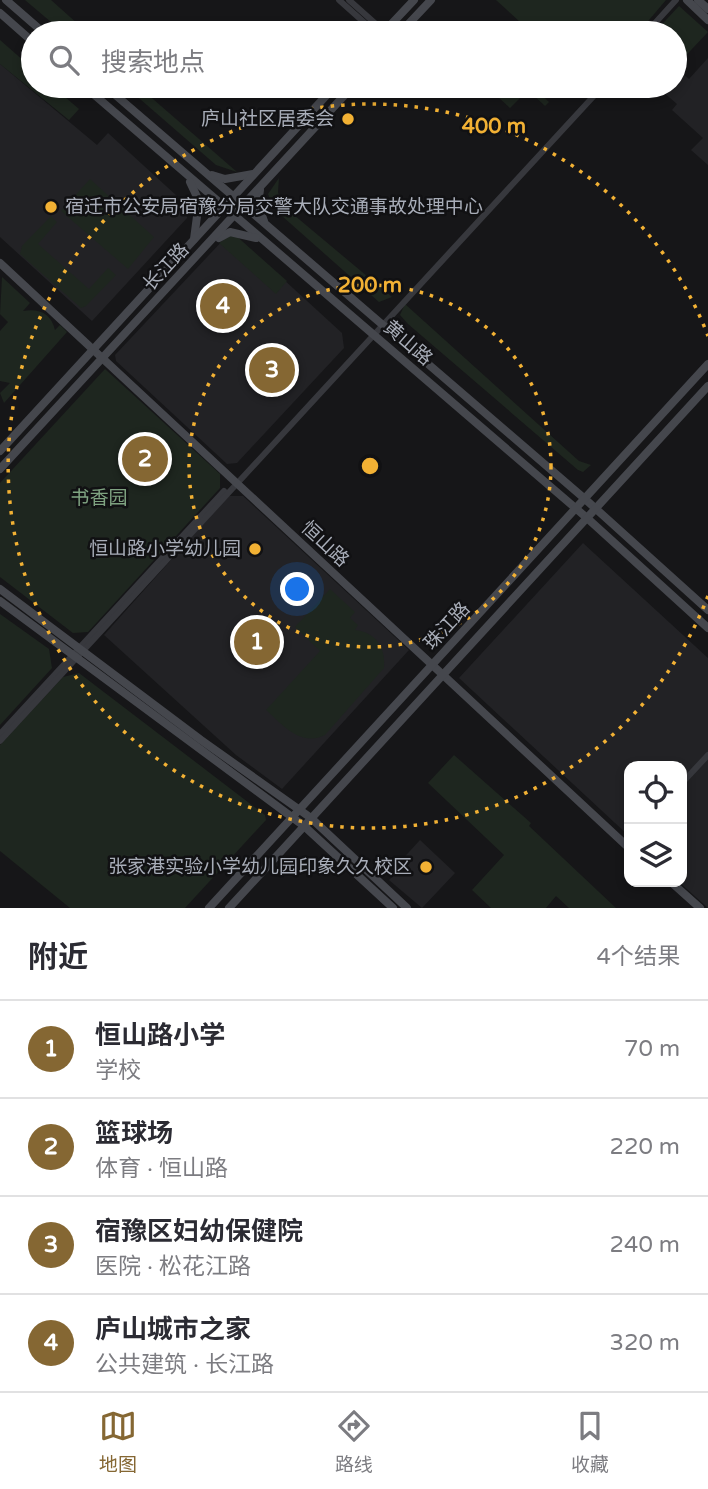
<!DOCTYPE html>
<html lang="zh">
<head>
<meta charset="utf-8">
<style>
	:root { --surface:#fff; --page:#f2f2f3; --text:#2b2b33; --muted:#7c7c81; --line:#e1e1e2; --accent:#856733 }
	body { margin:0; font-family:"Varela Round","Noto Sans SC",sans-serif; background:var(--page); color:var(--text) }
	.controls { position:absolute; right:21px; bottom:21px; display:grid; overflow:hidden; border-radius:14px; box-shadow:0 4px 10px #0003 }
	.controls button { width:63px; height:63px; display:grid; place-items:center; padding:0; border:0; border-bottom:2px solid var(--line); background:var(--surface); color:var(--text); font:35px sans-serif }
	.you { position:absolute; left:298px; top:590px; width:24px; height:24px; margin:-18px; border:5px solid #fff; border-radius:50%; background:#1a73e8; box-shadow:0 0 0 10px #1a73e833 }
	.badge { display:grid; place-items:center; width:46px; height:46px; border-radius:50%; background:var(--accent); color:#fff; font-size:23px; font-weight:700 }
	.pin { position:absolute; translate:-50% -50%; border:4px solid #fff; box-shadow:0 2px 7px #0006 }
	.list { margin:0; padding:0; list-style:none }
	h2 { display:flex; justify-content:space-between; align-items:center; height:91px; margin:0; padding:0 28px; font-size:30px }
	h2 small { font-size:23px; font-weight:400; color:var(--muted) }
	.list li { display:grid; grid-template-columns:46px 1fr auto; gap:21px; align-items:center; box-sizing:border-box; height:98px; padding:0 28px; border-top:2px solid var(--line) }
	.list b { display:block; font-size:26px; white-space:nowrap }
	.list p { margin:0; font-size:23px; white-space:nowrap; color:var(--muted) }
	.list em { font-size:23px; font-style:normal; color:var(--muted) }
	.icon { flex:none; width:38px; height:38px; fill:none; stroke:currentColor; stroke-width:2; stroke-linecap:round; stroke-linejoin:round }
	.map { position:relative; flex:none; width:708px; height:908px; overflow:hidden }
	.search { position:absolute; background:var(--surface); box-shadow:0 4px 10px #0003; left:21px; right:21px; top:21px; height:77px; display:flex; align-items:center; gap:18px; box-sizing:border-box; padding:0 24px; border-radius:38px; color:var(--muted); font-size:26px }
	.sheet { height:483px; background:var(--surface) }
	nav { display:flex; justify-content:space-around; align-items:center; box-sizing:border-box; height:98px; border-top:2px solid var(--line); background:var(--surface); font-size:19px; color:var(--muted) }
	nav a { display:grid; justify-items:center; gap:4px }
	nav .on { color:var(--accent) }
	.map>svg:first-child { display:block }
	.built { fill:#222225 }
	.green { fill:#1e261f }
	.lines { fill:none; stroke-linecap:round; stroke-linejoin:round }
	.street { stroke:#37383d; stroke-width:6 }
	.secondary { stroke:#45474d; stroke-width:8 }
	.ring { fill:none; stroke:#f2b134; stroke-width:3.5; stroke-dasharray:3.5 7 }
	.poi-dot { fill:#f2b134; stroke:#111113; stroke-width:2.5 }
	.labels { text-anchor:middle; dominant-baseline:central; stroke-width:5; stroke-linejoin:round; paint-order:stroke }
	.poi-label { font-size:19px; fill:#a8adb8; stroke:#111113; text-anchor:end }
	.street-label { font-size:19px; fill:#a8adb8; stroke:#111113 }
	.park-label { font-size:19px; fill:#7fa381; stroke:#111113 }
	.centre { fill:#f2b134; stroke:#111113; stroke-width:3.5 }
	.ring-label { font-size:21px; text-anchor:middle; font-weight:bold; fill:#f2b134; stroke:#111113; stroke-width:5; stroke-linejoin:round; paint-order:stroke }
</style>
</head>
<body>
<div class="map">
<svg width="708" height="908" viewBox="0 0 708 908">
	<rect width="100%" height="100%" fill="#161618"/>
	<!-- built -->
	<g class="built">
		<polygon points="708,58 708,165 691,150 703,138 672,110 677,104 662,91 666,86 675,86 675,67 689,79"/>
		<polygon points="0,64 97,145 108,133 189,207 187,218 92,321 0,237"/>
		<polygon points="234,234 342,333 344,348 237,463 227,464 116,361 115,355 225,238"/>
		<polygon points="228,496 243,496 409,650 282,789 236,755 104,635"/>
		<polygon points="583,543 708,658 708,908 679,882 682,882 682,766 629,766 629,836 459,678"/>
		<polygon points="420,840 455,873 422,908 389,880 402,867 399,863"/>
	</g>
	<!-- green -->
	<g class="green">
		<polygon points="25,0 51,0 79,25 74,30 78,33 64,33"/>
		<polygon points="496,0 666,0 638,33 532,33"/>
		<polygon points="679,6 708,32 675,67 675,33 654,33"/>
		<polygon points="0,40 33,69 33,86 52,86 79,109 69,120 0,64"/>
		<polygon points="125,86 138,86 237,172 216,165"/>
		<polygon points="486,86 532,86 549,102 545,106 528,90 510,108"/>
		<polygon points="279,178 278,192 282,205 392,297 379,302 273,208 268,194"/>
		<polygon points="90,179 154,237 128,269 61,211"/>
		<polygon points="51,216 57,222 38,244 89,289 108,268 116,275 86,306 81,308 20,254 22,246"/>
		<polygon points="234,234 287,281 276,294 219,243"/>
		<path d="M 2,277 L 30,303 L 23,311 C 39,308 51,313 55,330 L 60,325 L 67,332 L 4,403 L 0,393 L 10,383 L 0,381 L 0,331 L 8,322 L 0,314 Z"/>
		<polygon points="405,304 579,461 591,465 583,472 578,470 408,324 400,315"/>
		<polygon points="105,369 220,474 220,488 88,632 73,633 0,577 0,483"/>
		<path d="M 330,589 L 355,612 L 350,618 L 358,625 L 355,630 C 376,632 386,648 384,668 L 325,735 C 300,747 283,725 266,710 L 320,651 L 295,627 Z"/>
		<polygon points="0,614 49,649 52,668 0,725"/>
		<polygon points="79,673 265,815 266,820 185,908 70,908 0,851 0,745 63,677"/>
		<polygon points="454,755 531,823 529,826 616,908 569,908 556,896 546,908 491,908 472,890 504,855 428,783"/>
	</g>
	<g class="lines">
		<!-- street -->
		<g class="street">
			<polyline points="339,0 376,33"/>
			<polyline points="349,0 386,33"/>
			<polyline points="646,33 676,0"/>
			<polyline points="0,734 224,491"/>
			<polyline points="0,741 603,86"/>
			<polyline points="682,783 708,755"/>
		</g>
		<!-- secondary -->
		<g class="secondary">
			<polyline points="6,0 44,33"/>
			<polyline points="687,0 708,20"/>
			<polyline points="698,0 708,9"/>
			<polyline points="0,13 33,42"/>
			<polyline points="383,33 414,0"/>
			<polyline points="400,33 431,0"/>
			<polyline points="84,86 587,518 708,628"/>
			<polyline points="105,86 585,499 708,610"/>
			<polyline points="212,175 225,179 253,174"/>
			<polyline points="190,182 199,201 194,239"/>
			<polyline points="260,190 258,204 264,221"/>
			<polyline points="219,238 230,232 256,238"/>
			<polyline points="0,263 629,848"/>
			<polyline points="0,451 335,86"/>
			<polyline points="0,469 353,86"/>
			<polyline points="0,589 201,740 311,818 407,908"/>
			<polyline points="0,601 304,826 393,908"/>
			<polyline points="671,882 700,908"/>
			<polyline points="209,908 708,364"/>
			<polyline points="229,908 708,386"/>
		</g>
	</g>
	<!-- distance rings -->
	<g class="ring">
		<circle cx="370" cy="466" r="181"/>
		<path d="M708 596A362 362 0 1 1 708 336"/>
	</g>
	<!-- markers -->
	<g class="poi-dot">
		<circle cx="348" cy="119" r="7"/>
		<circle cx="51" cy="207" r="7"/>
		<circle cx="255" cy="549" r="7"/>
		<circle cx="426" cy="867" r="7"/>
	</g>
	<g class="labels">
		<!-- poi labels -->
		<g class="poi-label">
			<text x="334" y="119">庐山社区居委会</text>
			<text x="65" y="207" text-anchor="start">宿迁市公安局宿豫分局交警大队交通事故处理中心</text>
			<text x="241" y="549">恒山路小学幼儿园</text>
			<text x="412" y="867">张家港实验小学幼儿园印象久久校区</text>
		</g>
		<!-- street labels -->
		<g class="street-label">
			<text transform="translate(166 267) rotate(-47)">长江路</text>
			<text transform="translate(408 343) rotate(41)">黄山路</text>
			<text transform="translate(325 544) rotate(43)">恒山路</text>
			<text transform="translate(447 626) rotate(-47)">珠江路</text>
		</g>
		<!-- park labels -->
		<g class="park-label">
			<text x="99" y="498">书香园</text>
		</g>
	</g>
	<circle cx="370" cy="466" r="10" class="centre"/>
	<g class="ring-label">
		<text x="494" y="133">400 m</text>
		<text x="370" y="292">200 m</text>
	</g>
</svg>
<div class="controls">
<button><svg class="icon" aria-label="locate" viewBox="0 0 24 24"><circle cx="12" cy="12" r="6"/><path d="M12 2v4M12 18v4M2 12h4M18 12h4"/></svg></button>
<button><svg class="icon" aria-label="layers" viewBox="0 0 24 24"><path d="M12 4l9 5-9 5-9-5zM3 14l9 5 9-5"/></svg></button>
</div>
<div class="you"></div>
<div class="pin badge" style="left:257px;top:642px">1</div>
<div class="pin badge" style="left:145px;top:459px">2</div>
<div class="pin badge" style="left:272px;top:370px">3</div>
<div class="pin badge" style="left:223px;top:306px">4</div>
<div class="search"><svg class="icon" aria-label="search" viewBox="0 0 24 24"><circle cx="10" cy="10" r="6"/><path d="M15 15l6 6"/></svg>搜索地点</div>
</div>
<section class="sheet">
<h2>附近<small>4个结果</small></h2>
<ul class="list">
<li><span class="badge">1</span><div><b>恒山路小学</b><p>学校</p></div><em>70 m</em></li>
<li><span class="badge">2</span><div><b>篮球场</b><p>体育 · 恒山路</p></div><em>220 m</em></li>
<li><span class="badge">3</span><div><b>宿豫区妇幼保健院</b><p>医院 · 松花江路</p></div><em>240 m</em></li>
<li><span class="badge">4</span><div><b>庐山城市之家</b><p>公共建筑 · 长江路</p></div><em>320 m</em></li>
</ul>
</section>
<nav>
<a class="on"><svg class="icon" aria-label="map" viewBox="0 0 24 24"><path d="M3 6l6-2 6 2 6-2v14l-6 2-6-2-6 2zM9 4v14M15 6v14"/></svg>地图</a>
<a><svg class="icon" aria-label="directions" viewBox="0 0 24 24"><path d="M12 3l9 9-9 9-9-9zM9 14v-3h6M13 9l2 2-2 2"/></svg>路线</a>
<a><svg class="icon" aria-label="saved" viewBox="0 0 24 24"><path d="M7 4h10v16l-5-4-5 4z"/></svg>收藏</a>
</nav>
</body>
</html>
